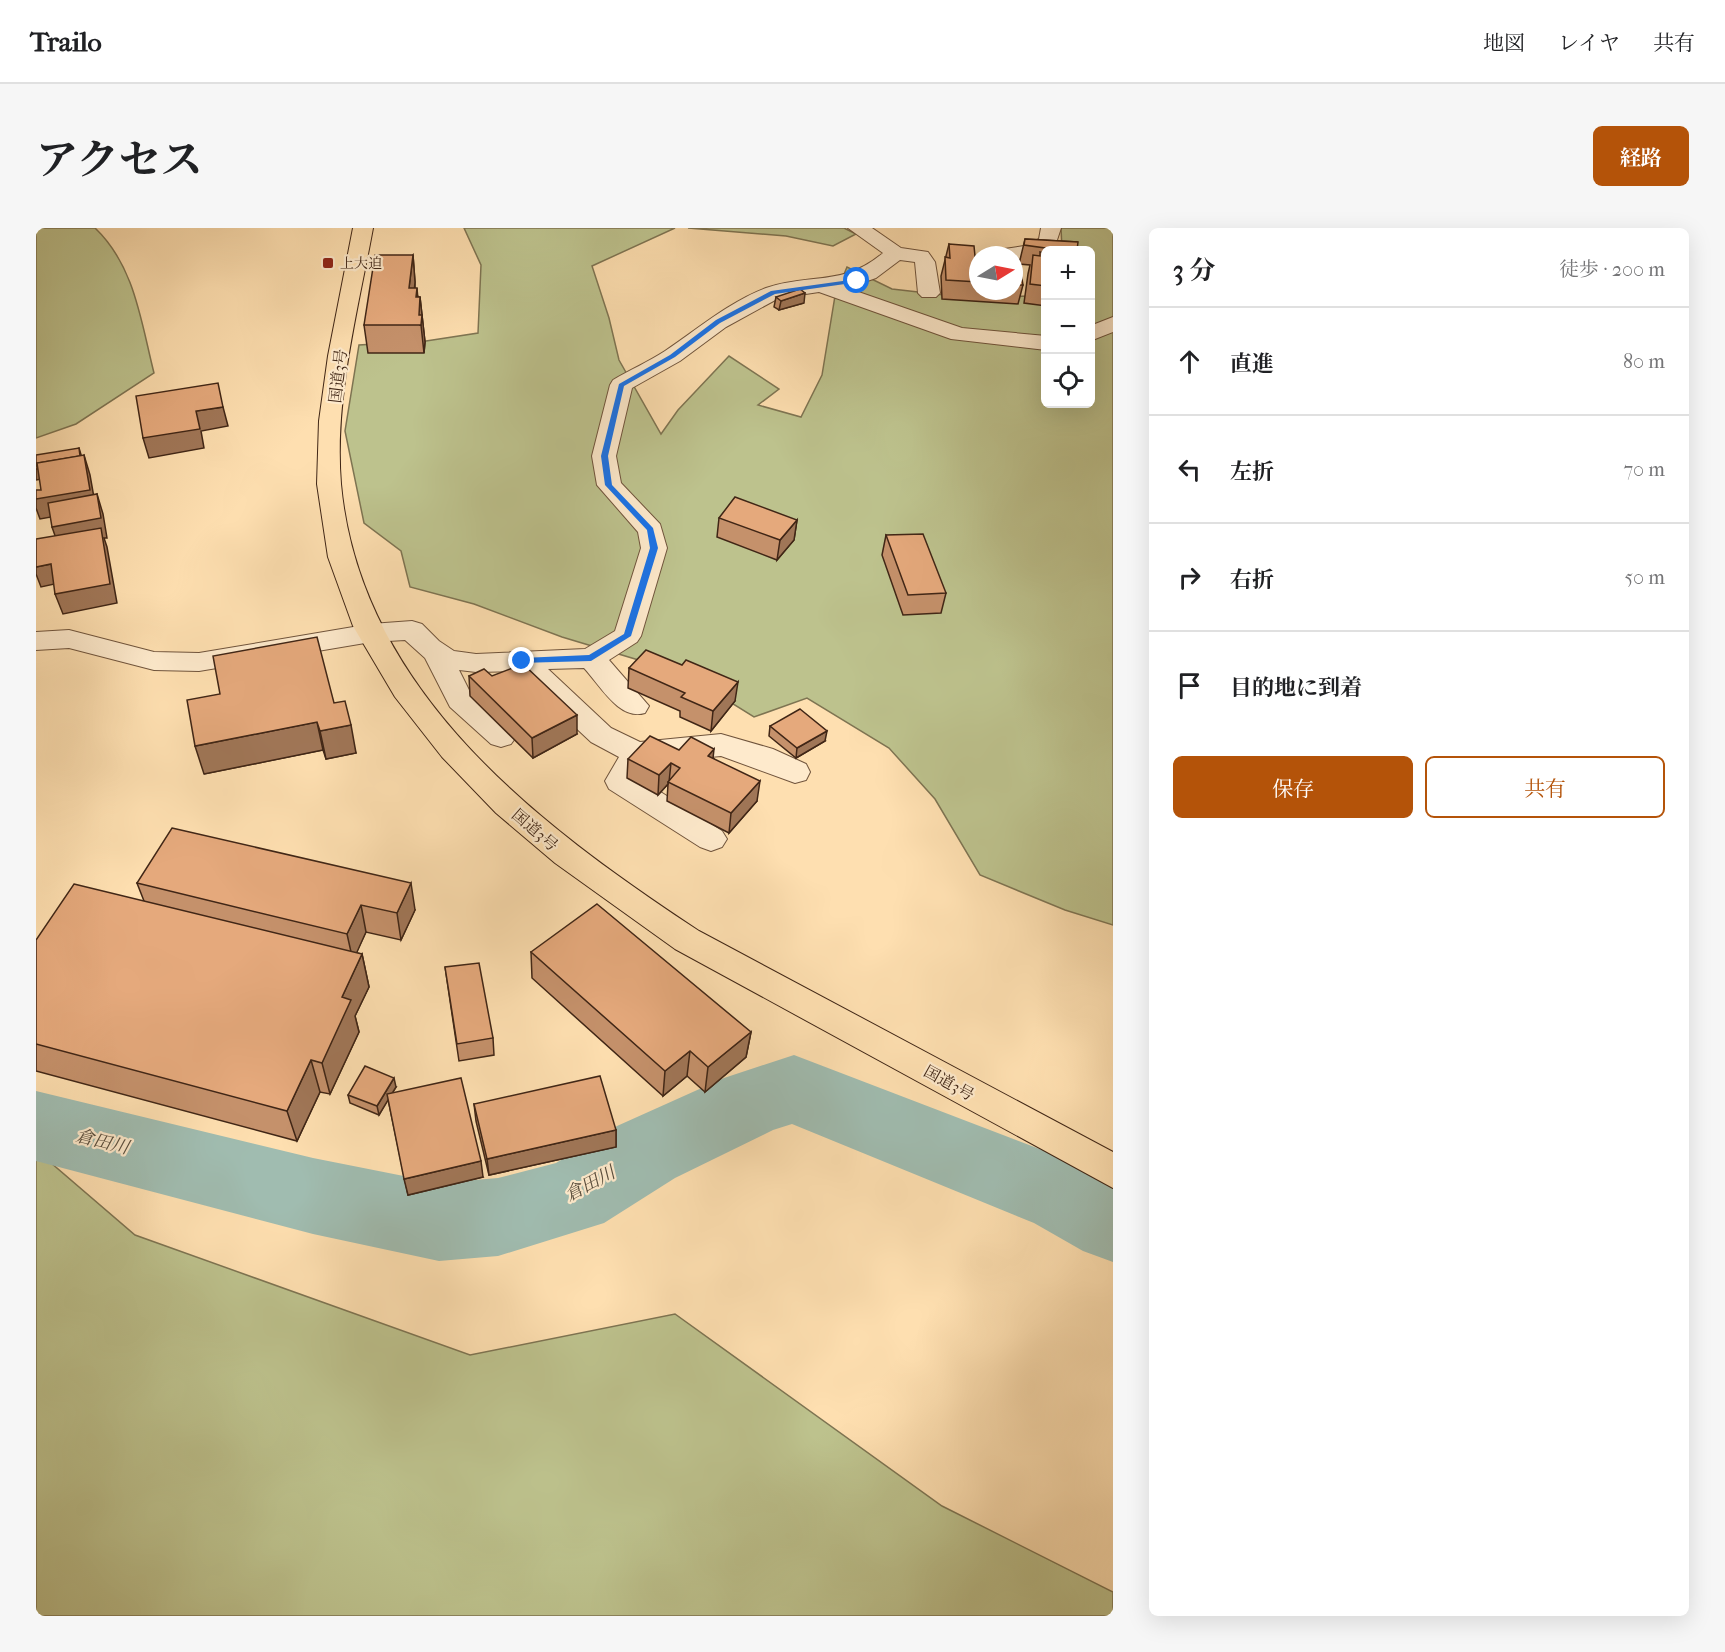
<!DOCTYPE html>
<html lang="ja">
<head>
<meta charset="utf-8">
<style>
	:root { --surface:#fff; --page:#f6f6f6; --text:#202124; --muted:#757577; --line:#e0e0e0; --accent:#b45309 }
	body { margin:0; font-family:"IM FELL French Canon","Noto Serif JP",serif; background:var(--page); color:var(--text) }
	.controls { position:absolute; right:18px; top:18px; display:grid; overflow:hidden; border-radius:9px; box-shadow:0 6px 24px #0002 }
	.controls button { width:54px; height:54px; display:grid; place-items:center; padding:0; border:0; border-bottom:2px solid var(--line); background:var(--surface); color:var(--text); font:30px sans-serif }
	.compass { position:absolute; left:933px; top:18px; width:54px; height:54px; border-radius:50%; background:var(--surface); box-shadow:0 6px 24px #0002; rotate:80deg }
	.stop { position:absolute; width:18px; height:18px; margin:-14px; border:4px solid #1a73e8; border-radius:50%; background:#fff }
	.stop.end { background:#1a73e8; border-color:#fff; box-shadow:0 2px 6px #0008 }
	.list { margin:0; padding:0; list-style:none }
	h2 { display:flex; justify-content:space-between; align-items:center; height:78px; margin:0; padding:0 24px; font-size:26px }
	h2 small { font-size:20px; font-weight:400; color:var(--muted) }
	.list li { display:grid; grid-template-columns:39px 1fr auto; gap:18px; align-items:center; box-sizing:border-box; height:108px; padding:0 24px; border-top:2px solid var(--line) }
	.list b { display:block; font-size:22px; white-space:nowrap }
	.list em { font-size:20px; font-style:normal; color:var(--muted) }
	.actions { display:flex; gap:12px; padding:18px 24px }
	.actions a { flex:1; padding:14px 0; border:2px solid var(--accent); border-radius:9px; text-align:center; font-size:21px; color:var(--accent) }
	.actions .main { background:var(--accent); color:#fff }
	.icon { flex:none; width:33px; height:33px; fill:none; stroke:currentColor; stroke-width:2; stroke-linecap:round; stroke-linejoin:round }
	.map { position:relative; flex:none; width:1077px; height:1388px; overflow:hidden; border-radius:9px }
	header { display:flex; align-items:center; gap:36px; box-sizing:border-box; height:84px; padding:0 30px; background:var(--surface); border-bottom:2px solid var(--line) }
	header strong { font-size:28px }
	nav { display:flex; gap:33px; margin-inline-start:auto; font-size:21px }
	.intro { display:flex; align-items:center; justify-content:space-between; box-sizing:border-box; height:144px; padding:0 36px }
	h1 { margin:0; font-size:42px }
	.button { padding:15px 27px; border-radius:9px; background:var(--accent); color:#fff; font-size:21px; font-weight:700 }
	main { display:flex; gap:36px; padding:0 36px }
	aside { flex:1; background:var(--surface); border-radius:9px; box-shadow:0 6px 24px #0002 }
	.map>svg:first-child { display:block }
	.green { fill:#bdc28d; stroke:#7e7452; stroke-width:1.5 }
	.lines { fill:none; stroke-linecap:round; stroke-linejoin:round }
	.river { fill:#a0bcb0; fill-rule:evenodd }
	.minor-casing { stroke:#70543c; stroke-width:2 }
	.highway-casing { stroke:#402616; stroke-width:2 }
	.minor { fill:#feeacc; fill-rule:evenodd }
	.highway { fill:#fedfb0; fill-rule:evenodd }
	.wall { fill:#c5916b; stroke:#402616; stroke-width:1.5 }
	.shaded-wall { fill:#a07657; stroke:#402616; stroke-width:1.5 }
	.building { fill:#e5a97c; stroke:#402616; stroke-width:1.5 }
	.route { fill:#1a73e8 }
	.poi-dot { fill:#8f2418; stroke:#feeacc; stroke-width:2 }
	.labels { text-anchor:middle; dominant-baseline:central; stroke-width:4.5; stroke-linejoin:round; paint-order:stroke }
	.far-poi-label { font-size:14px; fill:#402616; stroke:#feeacc; text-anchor:start }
	.street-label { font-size:16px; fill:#402616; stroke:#feeacc }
	.water-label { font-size:18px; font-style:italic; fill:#584c3c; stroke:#feeacc }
</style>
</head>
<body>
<header>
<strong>Trailo</strong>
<nav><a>地図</a><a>レイヤ</a><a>共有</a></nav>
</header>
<div class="intro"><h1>アクセス</h1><a class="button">経路</a></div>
<main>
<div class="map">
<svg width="1077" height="1388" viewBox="0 0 1077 1388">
	<rect width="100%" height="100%" fill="#fedfb0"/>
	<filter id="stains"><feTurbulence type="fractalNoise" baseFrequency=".00333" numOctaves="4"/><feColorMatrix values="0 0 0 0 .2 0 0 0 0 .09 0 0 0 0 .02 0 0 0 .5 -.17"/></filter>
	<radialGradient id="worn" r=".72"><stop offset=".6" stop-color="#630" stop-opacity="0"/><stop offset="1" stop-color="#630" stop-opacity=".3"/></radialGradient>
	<!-- green -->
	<g class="green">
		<path d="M 0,0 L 59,0 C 99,38 105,94 118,145 L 40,196 L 0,210 Z"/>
		<polygon points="428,0 639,0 556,38 573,90 583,132 625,206 642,182 693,128 743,161 722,177 765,189 786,147 799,68 811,39 856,61 926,69 1009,68 1010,176 1054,176 1054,22 1026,22 1025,0 1077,0 1077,697 1029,682 944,647 899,571 853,520 771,470 718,489 649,446 526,409 438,376 374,359 365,323 328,295 309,203 323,117 390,113 442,105 445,37"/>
		<polygon points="652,0 808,0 820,6 797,18 750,8"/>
		<polygon points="0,922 99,1007 434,1127 639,1086 906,1278 1077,1364 1077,1388 0,1388"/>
	</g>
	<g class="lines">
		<!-- river -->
		<polygon class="river" points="758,827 1056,941 1077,952 1077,1034 1047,1023 998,995 756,896 737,902 639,950 568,995 462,1028 403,1033 277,1006 0,933 0,863 277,930 403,955 462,950 520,935 581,898 688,850"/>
		<defs>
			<g id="minor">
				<path d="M 812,0 L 836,0 L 865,20 L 892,24 L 899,34 L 904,65 L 900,69 L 886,69 L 882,65 L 879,34 L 864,32 L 840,50 L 811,60 L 926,100 L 1010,108 L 1010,122 L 915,111 L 783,64 L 743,70 L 690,99 L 644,133 L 596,160 L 580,228 L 585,255 L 624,296 L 631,320 L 605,408 L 601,414 L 573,432 L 613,478 L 609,485 C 583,493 564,457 548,440 L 512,441 L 575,500 L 604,514 L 685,506 L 737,521 L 770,536 L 774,544 L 770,552 L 759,555 L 685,528 L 609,535 L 601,549 L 686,603 L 691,611 L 686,619 L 675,623 L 664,619 L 573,561 L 569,553 L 583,529 L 555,514 L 479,443 L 440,444 L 423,442 L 435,466 L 475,502 L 480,509 L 475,516 L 465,519 L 455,516 L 414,479 L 389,430 L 369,412 L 335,414 L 163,443 L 118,442 L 33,420 L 0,422 L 0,404 L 33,402 L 118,424 L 163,425 L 335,396 L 376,393 L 386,396 L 403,413 L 418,423 L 440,426 L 549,421 L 579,403 L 605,320 L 602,304 L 561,257 L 556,228 L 574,157 L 577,152 C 594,142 612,134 629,123 C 662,101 693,74 730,60 C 774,45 807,59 847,25 Z"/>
				<polygon points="1005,0 1025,0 1019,18 999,28 978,32 978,27 952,27 955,23 988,18 1003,11"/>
				<polygon points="1077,89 1077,104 1054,113 1054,98"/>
			</g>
			<path id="highway" d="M 317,0 L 337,0 C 322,82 298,171 305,256 C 324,463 502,597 663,703 L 1077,924 L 1077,960 L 639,721 L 519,635 L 460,585 L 406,529 L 359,469 L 317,398 L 292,329 L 281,256 L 283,193 L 292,128 Z"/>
		</defs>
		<!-- minor casing -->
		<use href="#minor" class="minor-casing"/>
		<!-- highway casing -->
		<use href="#highway" class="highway-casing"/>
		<!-- minor -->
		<use href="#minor" class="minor"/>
		<!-- highway -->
		<use href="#highway" class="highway"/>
	</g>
	<!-- wall -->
	<g class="wall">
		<polygon points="989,11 1042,14 1010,22 1010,78 988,75 992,46 994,37 983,36"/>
		<polygon points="913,16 940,38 942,38 942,63 978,63 978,46 987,57 982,76 906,71 905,48"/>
		<polygon points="377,27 379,54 379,60 382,69 384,69 389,114 388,125 332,125 328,97"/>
		<polygon points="740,69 768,75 743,82 738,79"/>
		<polygon points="683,290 761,292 758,312 741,332 681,309"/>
		<polygon points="850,307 910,365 905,385 867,387 846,327"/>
		<polygon points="593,440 699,473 675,503 644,489 644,483 592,460"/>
		<polygon points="433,448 456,448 541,506 497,530 434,468"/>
		<polygon points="298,475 320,525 290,531 287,522 168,546"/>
		<polygon points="734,498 789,513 760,530 733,508"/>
		<polygon points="643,522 677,530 721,573 693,605 631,573 632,556 622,567 591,550 592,531"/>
		<polygon points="101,655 379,682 365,712 330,704 320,725 326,726 333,759 319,788 323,804 294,866 284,864 261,913 0,843 0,712 108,673"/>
		<polygon points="495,724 715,804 710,829 669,864 651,848 627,868 496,750"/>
		<polygon points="409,739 457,810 458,827 423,833"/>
		<polygon points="360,859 356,865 447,949 372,967 352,871 343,887 314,875 312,867"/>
		<polygon points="438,876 580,902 580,919 453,947 440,893"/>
	</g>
	<!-- shaded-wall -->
	<g class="shaded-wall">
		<polygon points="377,27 379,54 376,87 373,60"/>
		<polygon points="381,60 383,84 384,69 389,114 388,125 385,97 384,97 380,69"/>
		<polygon points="769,65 768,75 743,82 745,73"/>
		<polygon points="187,179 192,198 165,203 168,220 113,230 107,210 160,183"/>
		<polygon points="43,220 46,230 48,243 0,252 0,241"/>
		<polygon points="48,227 54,247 60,281 4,291 0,280 0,271"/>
		<polygon points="61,266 67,286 71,310 68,310 71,319 81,375 27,386 19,366 23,319 16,299"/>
		<polygon points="761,292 758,312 741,332 744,312"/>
		<polygon points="15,336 23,355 5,359 0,346 0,339"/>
		<polygon points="702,454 699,473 675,503 677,483"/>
		<polygon points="541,487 541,506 497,530 496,510"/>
		<polygon points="281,494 287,522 168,546 159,518"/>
		<polygon points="315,497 320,525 290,531 284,503"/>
		<polygon points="791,503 789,513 760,530 761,520"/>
		<polygon points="678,521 676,540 672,528"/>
		<polygon points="635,535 633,554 632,554 632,556 622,567 623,547"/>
		<polygon points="724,553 721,573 693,605 695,585"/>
		<polygon points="375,655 379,682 365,712 361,685"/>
		<polygon points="325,677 330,704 317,733 311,706"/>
		<polygon points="326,726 333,759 319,788 323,804 294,866 286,835 306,769"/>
		<polygon points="715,804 710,829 669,864 672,839"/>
		<polygon points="654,823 651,848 627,868 629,843"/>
		<polygon points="275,832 284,864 261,913 251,883"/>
		<polygon points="358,850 360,859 343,887 341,878"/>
		<polygon points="580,902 580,919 453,947 451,931"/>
		<polygon points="445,933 447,949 372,967 368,951"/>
	</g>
	<!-- building -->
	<g class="building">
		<polygon points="989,11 1042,14 1041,22 1010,22 1010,58 994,56 997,27 1004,28 1004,24 1009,25 1009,20 988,17"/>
		<polygon points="913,16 938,18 940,38 942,38 942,54 910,52 909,29 914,30"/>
		<polygon points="339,27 377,27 373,60 381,60 380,69 384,69 383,87 386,87 385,97 328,97"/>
		<polygon points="978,46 985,46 987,57 978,57"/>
		<polygon points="764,61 769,65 745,73 740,69"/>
		<polygon points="182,155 187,179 160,183 164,201 107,210 100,168"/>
		<polygon points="43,220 44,228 1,235 2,241 0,241 0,227"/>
		<polygon points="48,227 54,262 0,271 0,262 5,262 1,235"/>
		<polygon points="61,266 65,290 16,299 12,275"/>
		<polygon points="699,269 761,292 744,312 683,290"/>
		<polygon points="65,300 74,356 19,366 15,336 0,339 0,311"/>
		<polygon points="887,306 910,365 872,367 850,307"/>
		<polygon points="281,409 298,475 309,473 315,497 284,503 281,494 159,518 151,472 184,466 177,428"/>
		<polygon points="610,422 646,437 650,432 702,454 677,483 645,469 649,465 593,440"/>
		<polygon points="487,436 541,487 496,510 433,448 448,441 456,448"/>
		<polygon points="764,481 791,503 761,520 734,498"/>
		<polygon points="614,508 643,522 655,509 678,521 672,528 724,553 695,585 632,554 644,540 635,535 623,547 592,531"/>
		<polygon points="136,600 375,655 361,685 325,677 311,706 101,655"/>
		<polygon points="38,656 326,726 306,769 315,772 286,835 275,832 251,883 0,816 0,712"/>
		<polygon points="561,676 715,804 672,839 654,823 629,843 495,724"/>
		<polygon points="443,735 457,810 421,816 409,739"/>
		<polygon points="329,838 358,850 341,878 312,867"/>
		<polygon points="564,848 580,902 451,931 438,876"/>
		<polygon points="425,850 445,933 368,951 351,866"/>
	</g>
	<!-- route -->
	<polygon class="route" points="821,51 823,54 739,66 684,95 639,129 588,158 572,228 576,257 617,300 622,320 595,408 555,433 483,435 486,430 553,427 588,406 614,320 611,302 569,257 565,228 583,156 634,127 680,92 735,63"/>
	<!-- markers -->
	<rect class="poi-dot" x="286" y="29" width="12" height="12" rx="3"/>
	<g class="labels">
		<!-- far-poi labels -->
		<g class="far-poi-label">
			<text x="304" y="35">上大迫</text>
		</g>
		<!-- street labels -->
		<g class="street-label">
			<text transform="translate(302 148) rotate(-83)">国道3号</text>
			<text transform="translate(499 602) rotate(41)">国道3号</text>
			<text transform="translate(913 855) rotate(29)">国道3号</text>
		</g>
		<!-- water labels -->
		<g class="water-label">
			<text transform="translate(66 914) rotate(14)">倉田川</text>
			<text transform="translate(554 956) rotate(-28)">倉田川</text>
		</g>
	</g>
	<rect width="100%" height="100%" filter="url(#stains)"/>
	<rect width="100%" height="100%" fill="url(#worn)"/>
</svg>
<div class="controls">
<button>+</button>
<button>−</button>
<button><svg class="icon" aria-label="locate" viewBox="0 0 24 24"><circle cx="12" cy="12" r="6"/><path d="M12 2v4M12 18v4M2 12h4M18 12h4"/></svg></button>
</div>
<svg class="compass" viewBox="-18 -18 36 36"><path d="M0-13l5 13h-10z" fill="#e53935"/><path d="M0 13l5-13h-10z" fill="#757577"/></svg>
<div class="stop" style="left:821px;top:53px"></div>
<div class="stop end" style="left:486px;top:433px"></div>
</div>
<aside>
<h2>3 分<small>徒歩 · 200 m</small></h2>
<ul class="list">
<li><svg class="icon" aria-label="ahead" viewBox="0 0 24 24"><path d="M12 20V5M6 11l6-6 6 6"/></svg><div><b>直進</b></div><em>80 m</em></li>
<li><svg class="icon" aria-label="left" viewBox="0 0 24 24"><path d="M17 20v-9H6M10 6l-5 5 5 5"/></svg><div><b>左折</b></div><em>70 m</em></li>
<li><svg class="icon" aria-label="right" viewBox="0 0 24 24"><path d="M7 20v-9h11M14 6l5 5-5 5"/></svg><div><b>右折</b></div><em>50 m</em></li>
<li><svg class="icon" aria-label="arrive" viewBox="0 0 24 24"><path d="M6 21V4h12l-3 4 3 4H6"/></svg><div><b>目的地に到着</b></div></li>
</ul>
<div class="actions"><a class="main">保存</a><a>共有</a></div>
</aside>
</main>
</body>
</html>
